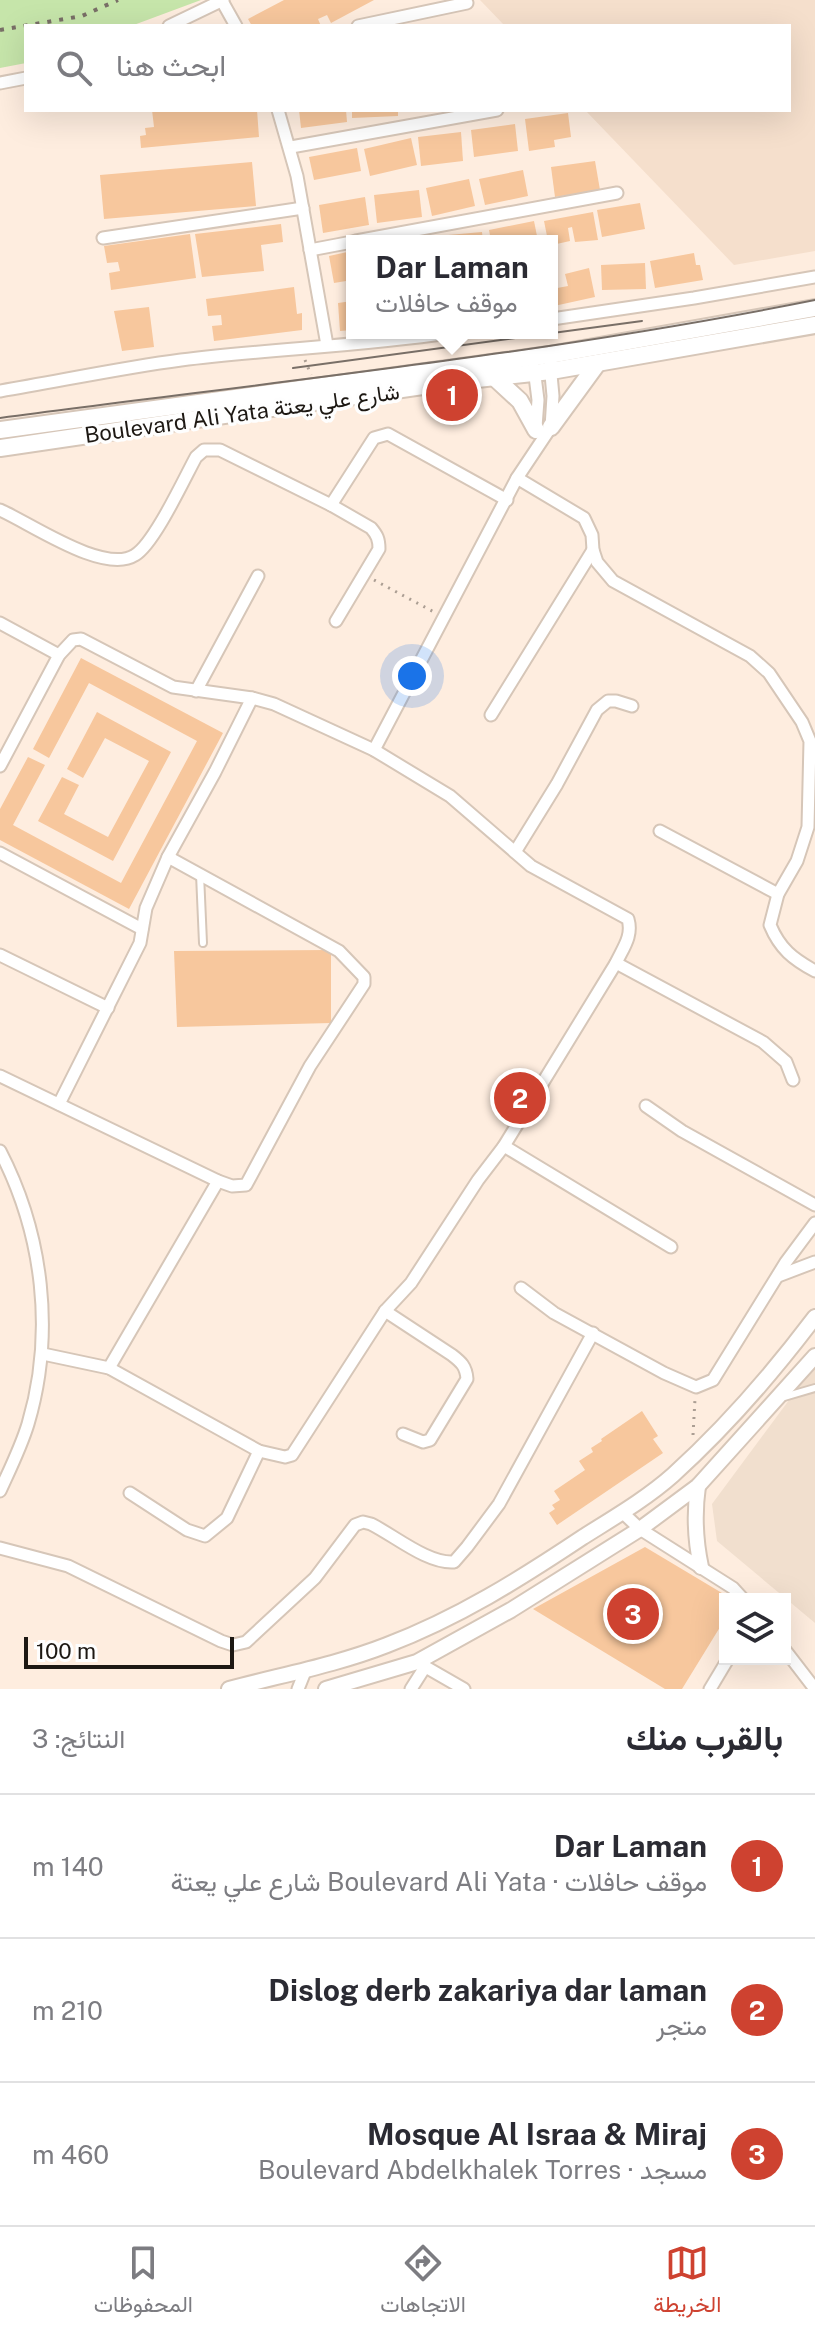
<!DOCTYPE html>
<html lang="ar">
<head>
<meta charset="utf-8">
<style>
	:root { --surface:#fff; --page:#f7f7f7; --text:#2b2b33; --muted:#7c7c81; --line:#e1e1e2; --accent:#ce4230 }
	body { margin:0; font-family:"Public Sans",Vazirmatn,sans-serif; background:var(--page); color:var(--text); direction:rtl }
	.controls { position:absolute; right:24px; bottom:24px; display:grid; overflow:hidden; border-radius:0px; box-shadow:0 8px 32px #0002 }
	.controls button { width:72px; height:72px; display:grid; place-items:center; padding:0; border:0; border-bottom:2px solid var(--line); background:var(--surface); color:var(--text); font:40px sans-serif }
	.scale { position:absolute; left:24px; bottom:20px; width:210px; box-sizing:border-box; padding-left:8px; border:4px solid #1d1813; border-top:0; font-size:22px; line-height:28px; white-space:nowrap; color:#1d1813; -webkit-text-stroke:6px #fefefe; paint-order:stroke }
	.you { position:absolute; left:412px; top:676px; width:28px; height:28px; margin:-20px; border:6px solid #fff; border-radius:50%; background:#1a73e8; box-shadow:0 0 0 12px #1a73e833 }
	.badge { display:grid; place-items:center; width:52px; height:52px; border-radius:50%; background:var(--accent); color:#fff; font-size:26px; font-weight:700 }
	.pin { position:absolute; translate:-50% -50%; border:4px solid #fff; box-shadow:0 2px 8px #0006 }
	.popup { position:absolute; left:346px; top:235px; width:212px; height:104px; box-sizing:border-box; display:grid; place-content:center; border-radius:0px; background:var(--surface); filter:drop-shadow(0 2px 6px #0005); font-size:26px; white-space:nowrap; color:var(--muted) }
	.popup b { font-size:30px; color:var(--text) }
	.popup::after { content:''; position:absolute; left:50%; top:100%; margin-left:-16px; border:16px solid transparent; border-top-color:var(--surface) }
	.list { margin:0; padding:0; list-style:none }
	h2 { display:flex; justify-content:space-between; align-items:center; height:104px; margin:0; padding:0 32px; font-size:34px }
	h2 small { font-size:26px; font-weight:400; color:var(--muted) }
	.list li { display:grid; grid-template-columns:52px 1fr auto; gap:24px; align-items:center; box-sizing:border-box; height:144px; padding:0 32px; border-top:2px solid var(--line) }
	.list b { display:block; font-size:30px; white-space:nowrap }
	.list p { margin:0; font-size:26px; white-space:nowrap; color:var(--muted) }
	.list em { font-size:26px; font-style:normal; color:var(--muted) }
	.icon { flex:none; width:44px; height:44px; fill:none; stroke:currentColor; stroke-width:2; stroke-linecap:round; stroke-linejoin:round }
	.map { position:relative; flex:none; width:815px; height:1689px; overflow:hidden; direction:ltr }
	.search { position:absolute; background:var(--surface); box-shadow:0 8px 32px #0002; left:24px; right:24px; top:24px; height:88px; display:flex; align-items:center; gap:20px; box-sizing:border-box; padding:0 28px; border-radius:0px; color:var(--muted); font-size:30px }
	.sheet { height:536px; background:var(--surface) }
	nav { display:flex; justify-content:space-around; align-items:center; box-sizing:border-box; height:112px; border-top:2px solid var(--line); background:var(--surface); font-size:22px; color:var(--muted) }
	nav a { display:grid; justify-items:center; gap:4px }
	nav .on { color:var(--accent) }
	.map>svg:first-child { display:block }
	.built { fill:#f5dfcc }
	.medical { fill:#f1dfce }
	.green { fill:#c6e5aa }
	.building { fill:#f7c79d }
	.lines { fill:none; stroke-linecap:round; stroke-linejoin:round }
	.service-casing { stroke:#d6c6b8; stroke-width:10 }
	.minor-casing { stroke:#d6c6b8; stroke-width:15 }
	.tertiary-casing { stroke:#d6c6b8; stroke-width:18 }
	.secondary-casing { stroke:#d6c6b8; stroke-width:20 }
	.path { stroke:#ab9e93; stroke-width:3; stroke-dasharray:2 6; stroke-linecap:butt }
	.service { stroke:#fff; stroke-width:6 }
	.minor { stroke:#fff; stroke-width:11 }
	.tertiary { stroke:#fff; stroke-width:14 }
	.secondary { stroke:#fff; stroke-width:16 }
	.tram { stroke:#796f67; stroke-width:2 }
	.rail { stroke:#796f67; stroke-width:4; stroke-dasharray:4 8; stroke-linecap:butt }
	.labels { text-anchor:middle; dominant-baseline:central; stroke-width:7; stroke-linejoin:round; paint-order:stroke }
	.street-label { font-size:22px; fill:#1d1813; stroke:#fefefe }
</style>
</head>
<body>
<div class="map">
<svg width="815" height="1689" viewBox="0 0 815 1689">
	<rect width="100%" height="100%" fill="#feeddf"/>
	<!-- built -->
	<polygon class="built" points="480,0 815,0 815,251 734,265 585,110 789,110 789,26 505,26"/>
	<!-- medical -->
	<polygon class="medical" points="815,1365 815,1623 717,1541 712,1504"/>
	<!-- green -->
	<polygon class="green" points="0,0 201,0 131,26 26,26 26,63 0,68"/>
	<!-- building -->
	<g class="building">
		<polygon points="284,0 374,0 331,23 327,15 318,19 321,26 252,26 248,19"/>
		<polygon points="152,110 257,110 259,137 141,148 140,136 146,135 145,128 154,127"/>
		<polygon points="299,110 346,110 347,122 301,128"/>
		<polygon points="352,110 398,110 398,116 352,118"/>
		<polygon points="568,113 571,137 554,140 555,147 529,151 525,119"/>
		<polygon points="515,124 518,151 474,157 471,130"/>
		<polygon points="461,132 463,161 421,166 418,137"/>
		<polygon points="411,138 417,165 370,176 364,149"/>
		<polygon points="357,148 361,171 314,180 309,157"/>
		<polygon points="595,161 600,190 555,197 551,167"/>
		<polygon points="252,162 256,206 104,219 100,175"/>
		<polygon points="523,170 528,196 485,205 479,179"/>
		<polygon points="469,179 475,206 432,216 426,188"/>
		<polygon points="419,190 422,217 377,223 374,195"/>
		<polygon points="365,197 369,225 323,233 319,205"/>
		<polygon points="640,203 645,229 602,237 597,210"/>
		<polygon points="593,212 598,240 575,242 572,227 568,228 570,241 552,245 552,241 548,241 544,221"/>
		<polygon points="534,221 538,241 491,241 489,230"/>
		<polygon points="281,224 283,242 261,245 264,271 202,277 195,234"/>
		<polygon points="482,232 483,241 438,241 437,236"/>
		<polygon points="190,234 196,278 111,290 109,273 120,271 118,262 107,263 104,246"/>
		<polygon points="352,251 352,280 334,283 329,256"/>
		<polygon points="694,253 696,265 700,265 703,280 655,288 650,261"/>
		<polygon points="645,263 646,289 602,290 601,265"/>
		<polygon points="589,268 595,297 554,306 552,289 568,286 565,274"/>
		<polygon points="294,287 297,314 302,313 302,330 214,341 212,326 222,325 221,315 208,316 206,299"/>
		<polygon points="352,301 352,330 340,331 338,303"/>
		<polygon points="149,307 154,347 122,351 114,311"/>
		<polygon points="81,658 223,733 129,909 0,840 0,809 28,757 45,765 13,825 121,883 197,741 89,683 49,758 33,749"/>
		<polygon points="97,712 171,752 113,861 38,821 62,777 79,785 64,814 108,837 149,761 105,738 83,778 67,769"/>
		<polygon points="331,950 331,1023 177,1027 174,951"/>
		<polygon points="642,1411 658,1436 653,1439 663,1453 557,1525 549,1513 555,1509 552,1505 560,1500 554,1491 585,1470 579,1461 593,1452 591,1448 602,1441 601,1439"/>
		<polygon points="645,1547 732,1599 725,1599 725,1619 682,1689 665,1689 533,1609"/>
	</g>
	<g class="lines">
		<defs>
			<g id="service">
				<polyline points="200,874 203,943"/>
				<polyline points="784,1397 815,1388"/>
			</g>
			<g id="minor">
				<polyline points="222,1 236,26"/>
				<polyline points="169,26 223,0"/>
				<polyline points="358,26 467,3"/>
				<polyline points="0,83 26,78"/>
				<polyline points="278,110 297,176 327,345"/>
				<polyline points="291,147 497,110"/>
				<polyline points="103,238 303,208"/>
				<polyline points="356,241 617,193"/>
				<polyline points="310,250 352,242"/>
				<polyline points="552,319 694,298 815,277"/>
				<polyline points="534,368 538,400 536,427"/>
				<path d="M 0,391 C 60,381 120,368 181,360 C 270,349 360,346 449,333"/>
				<path d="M 517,478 L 584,518 L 592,535 L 593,550 L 597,562 L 613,581 L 750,656 L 769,673 L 802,722 L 810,741 L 808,827 L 797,861 L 778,894 L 770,925 C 780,949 793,959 815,971"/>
				<polyline points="331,505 374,438 388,434 507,500"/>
				<path d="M 0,510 C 30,523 104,575 135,555 C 154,544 184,479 196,457 L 204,450 L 220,450 L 331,505 L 371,528 C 377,535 379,539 379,549 L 336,621"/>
				<polyline points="0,623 59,655"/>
				<polyline points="196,691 258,576"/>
				<polyline points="491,715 593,550"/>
				<polyline points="374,750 517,478 551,427 553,396 550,364"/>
				<path d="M 0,766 L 59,655 L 73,640 L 81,639 L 173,687 L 252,698 L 274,704 L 374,750 L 450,796 L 531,866 L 628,919 C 633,936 623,948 616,963 L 504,1146 L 478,1180 L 411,1283 L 385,1311 L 292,1455 L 285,1457 L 259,1451 L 109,1368 L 43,1354"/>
				<polyline points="660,831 778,894"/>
				<polyline points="515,852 557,784 597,710 608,701 616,701 632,706"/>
				<polyline points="0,853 142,929"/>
				<polyline points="0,955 108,1008"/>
				<polyline points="616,963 763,1042 786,1062 793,1080"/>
				<polyline points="0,1076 218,1181 232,1186 246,1185 310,1066 364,984 364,977 339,951 168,857"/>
				<polyline points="59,1104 140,943 146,908 168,857 215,772 252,698"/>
				<polyline points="646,1106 682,1131 815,1205"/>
				<polyline points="504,1146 671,1247"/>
				<path d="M 0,1151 C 43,1234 55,1333 28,1424 C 21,1447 10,1469 0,1491"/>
				<polyline points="778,1276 815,1262"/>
				<polyline points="521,1288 554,1313 664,1373 696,1387 713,1380 786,1262 815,1223"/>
				<path d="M 385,1311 L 452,1355 C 461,1362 466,1366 467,1379 L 430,1440 L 423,1442 L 403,1434"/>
				<polyline points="109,1368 218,1181"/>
				<polyline points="130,1493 187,1530 205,1536 227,1518 259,1451"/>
				<polyline points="622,1512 640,1529 733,1588 743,1599"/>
				<path d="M 0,1548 L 68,1566 L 221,1641 L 233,1645 L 246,1642 L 315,1578 L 355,1525 L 363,1522 L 371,1524 C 395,1536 428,1564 454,1562 L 467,1547 L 499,1504 L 593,1333"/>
				<polyline points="785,1650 815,1689"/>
				<polyline points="417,1662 464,1689"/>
				<polyline points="298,1689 306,1669"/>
				<polyline points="411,1689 425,1667"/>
				<polyline points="710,1689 728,1659"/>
			</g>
			<g id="tertiary">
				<path d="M 698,1486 C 694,1514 695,1539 701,1567"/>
				<path d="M 229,1689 C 281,1675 336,1665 387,1645 C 458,1618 520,1579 583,1537 C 613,1518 646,1499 673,1475 C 726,1427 772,1374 815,1317"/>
				<polyline points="326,1689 417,1662 511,1610 640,1529 698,1486 815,1356"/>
			</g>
			<g id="secondary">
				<polyline points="495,378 520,401 536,430"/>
				<polyline points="551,427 597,364"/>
				<polyline points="0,430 549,355 815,308"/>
				<polyline points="0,448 450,382 551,371 815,325"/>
			</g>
		</defs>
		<!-- service casing -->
		<use href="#service" class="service-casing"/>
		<!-- minor casing -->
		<use href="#minor" class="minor-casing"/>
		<!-- tertiary casing -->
		<use href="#tertiary" class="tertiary-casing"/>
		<!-- secondary casing -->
		<use href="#secondary" class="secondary-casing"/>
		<!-- path -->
		<g class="path">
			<polyline points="305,360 311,375"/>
			<polyline points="374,580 434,612"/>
			<polyline points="693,1435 695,1399"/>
		</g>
		<!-- service -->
		<use href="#service" class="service"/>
		<!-- minor -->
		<use href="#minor" class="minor"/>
		<!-- tertiary -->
		<use href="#tertiary" class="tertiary"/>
		<!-- secondary -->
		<use href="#secondary" class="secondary"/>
		<!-- tram -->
		<g class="tram">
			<polyline points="293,368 642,321"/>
			<path d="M 0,418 C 272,382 546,354 815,300"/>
		</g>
		<!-- rail -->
		<polyline class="rail" points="0,30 82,16 118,0"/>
	</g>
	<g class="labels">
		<!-- street labels -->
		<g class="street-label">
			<text transform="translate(242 413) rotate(-8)">Boulevard Ali Yata شارع علي يعتة</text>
		</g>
	</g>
</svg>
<div class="controls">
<button><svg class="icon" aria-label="layers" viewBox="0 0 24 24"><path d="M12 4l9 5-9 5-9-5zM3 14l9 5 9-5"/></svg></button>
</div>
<div class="scale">100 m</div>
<div class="you"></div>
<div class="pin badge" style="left:452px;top:395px">1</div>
<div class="popup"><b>Dar Laman</b>موقف حافلات</div>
<div class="pin badge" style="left:520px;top:1098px">2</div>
<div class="pin badge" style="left:633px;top:1614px">3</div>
<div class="search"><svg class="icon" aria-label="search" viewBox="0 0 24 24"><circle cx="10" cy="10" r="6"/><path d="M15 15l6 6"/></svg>ابحث هنا</div>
</div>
<section class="sheet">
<h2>بالقرب منك<small>النتائج: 3</small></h2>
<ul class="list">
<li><span class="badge">1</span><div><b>Dar Laman</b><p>موقف حافلات · Boulevard Ali Yata شارع علي يعتة</p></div><em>140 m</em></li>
<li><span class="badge">2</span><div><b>Dislog derb zakariya dar laman</b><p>متجر</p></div><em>210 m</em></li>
<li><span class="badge">3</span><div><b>Mosque Al Israa &amp; Miraj</b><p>مسجد · Boulevard Abdelkhalek Torres</p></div><em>460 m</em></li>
</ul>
</section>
<nav>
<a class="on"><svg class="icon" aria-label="map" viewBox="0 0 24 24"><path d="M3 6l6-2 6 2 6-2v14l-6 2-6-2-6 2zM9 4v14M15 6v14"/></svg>الخريطة</a>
<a><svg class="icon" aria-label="directions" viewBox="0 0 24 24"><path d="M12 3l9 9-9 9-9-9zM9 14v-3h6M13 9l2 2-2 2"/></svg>الاتجاهات</a>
<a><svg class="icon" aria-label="saved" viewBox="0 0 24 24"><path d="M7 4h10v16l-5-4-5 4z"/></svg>المحفوظات</a>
</nav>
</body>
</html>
